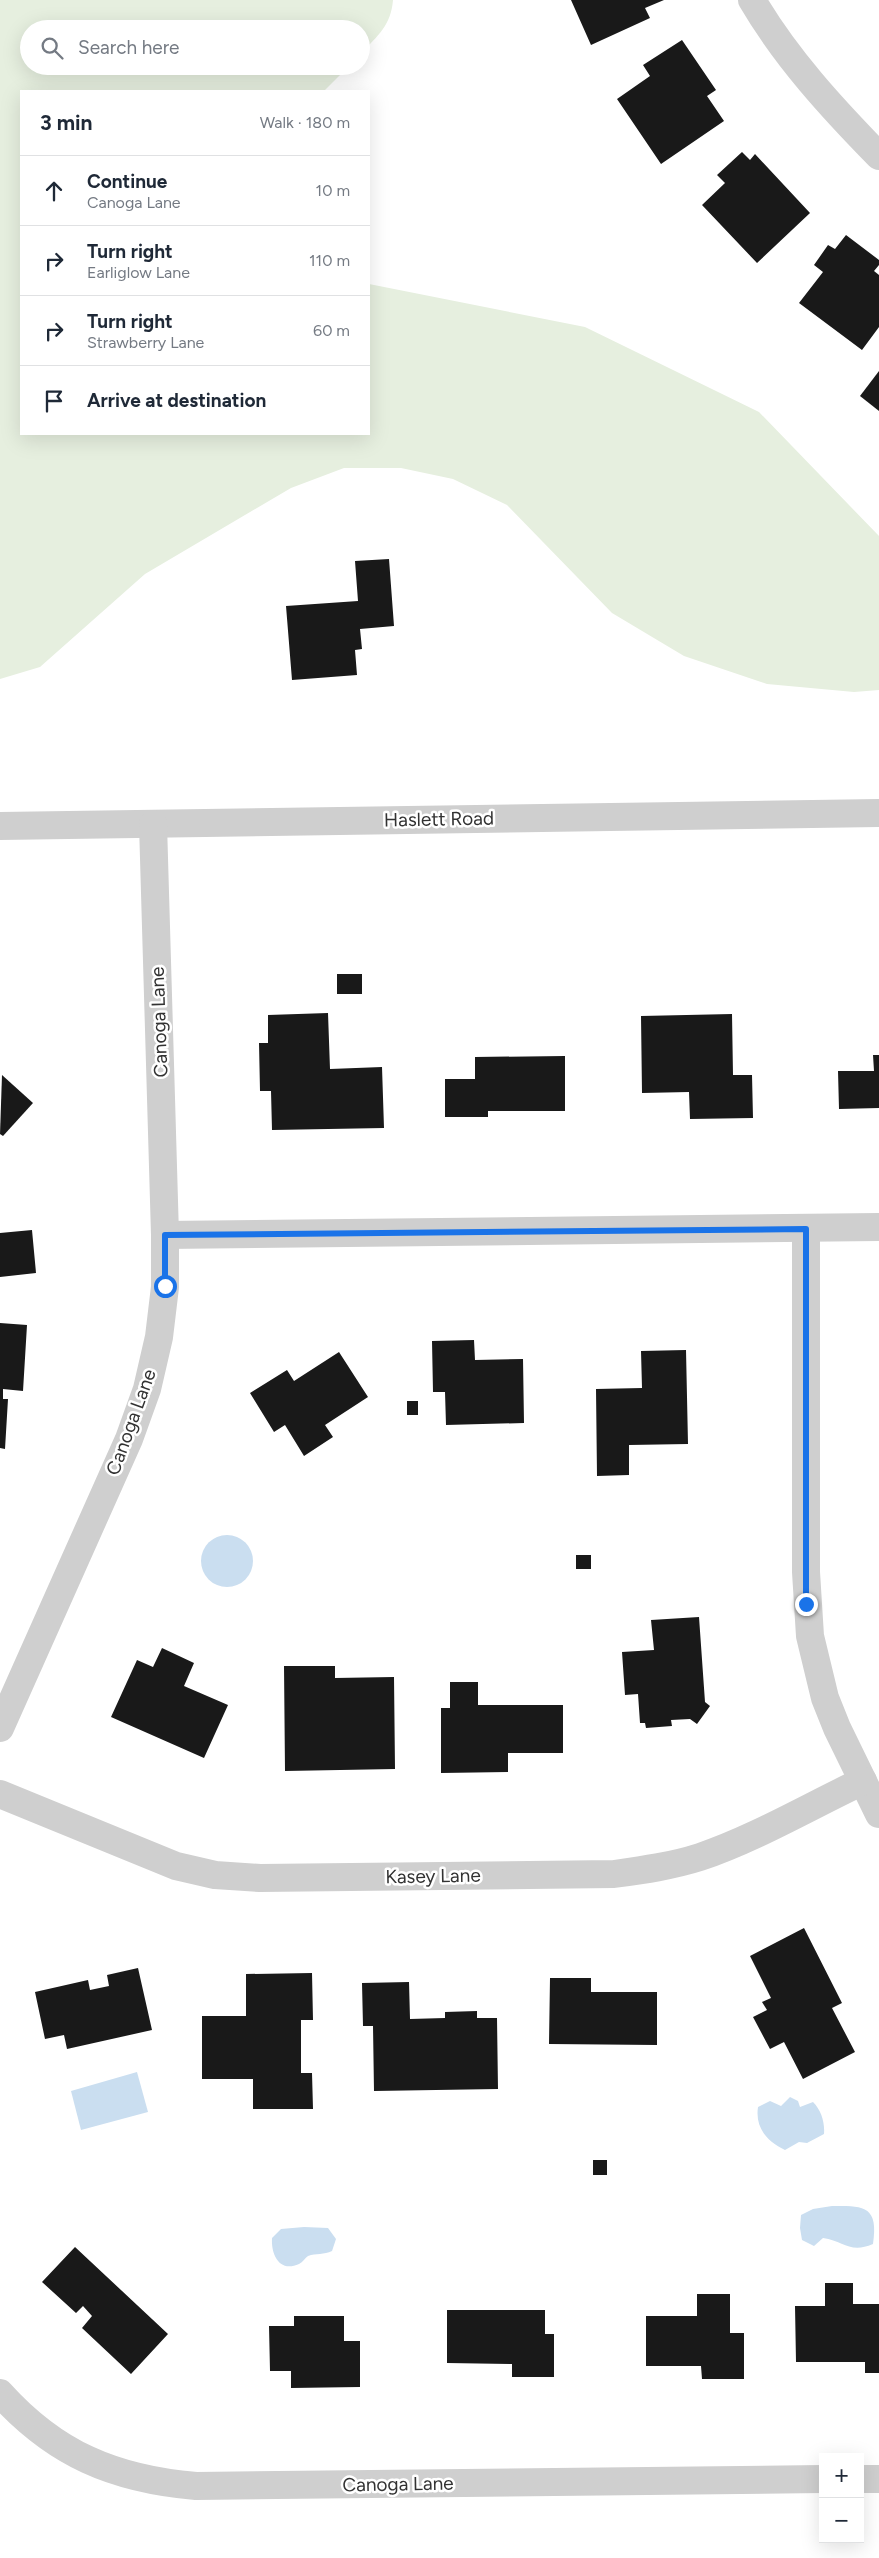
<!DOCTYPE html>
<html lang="en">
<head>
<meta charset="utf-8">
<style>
	:root { --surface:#fff; --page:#f2f2f3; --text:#1f2937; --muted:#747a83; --line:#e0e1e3 }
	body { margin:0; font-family:Figtree,sans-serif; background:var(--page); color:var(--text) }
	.controls { position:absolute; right:15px; bottom:15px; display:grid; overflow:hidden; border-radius:0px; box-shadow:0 5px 20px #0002 }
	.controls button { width:45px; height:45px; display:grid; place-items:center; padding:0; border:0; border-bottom:1px solid var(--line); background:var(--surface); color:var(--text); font:25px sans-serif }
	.stop { position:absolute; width:15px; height:15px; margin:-11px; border:4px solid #1a73e8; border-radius:50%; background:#fff }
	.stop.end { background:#1a73e8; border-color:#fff; box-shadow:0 1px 5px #0008 }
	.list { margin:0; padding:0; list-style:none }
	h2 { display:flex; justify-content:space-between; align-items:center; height:65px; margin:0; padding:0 20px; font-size:21px }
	h2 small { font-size:16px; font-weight:400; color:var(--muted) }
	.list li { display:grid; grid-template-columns:32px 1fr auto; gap:15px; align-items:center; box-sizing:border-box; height:70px; padding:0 20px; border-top:1px solid var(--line) }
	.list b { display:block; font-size:19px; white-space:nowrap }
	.list p { margin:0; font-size:16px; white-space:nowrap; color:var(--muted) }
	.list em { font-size:16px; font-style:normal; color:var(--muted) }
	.icon { flex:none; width:28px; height:28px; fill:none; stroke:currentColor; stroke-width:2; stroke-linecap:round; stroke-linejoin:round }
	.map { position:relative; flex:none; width:879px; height:2558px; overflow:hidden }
	.search { position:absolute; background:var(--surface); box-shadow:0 5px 20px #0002; left:20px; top:20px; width:350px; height:55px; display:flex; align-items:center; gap:12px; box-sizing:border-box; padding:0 18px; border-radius:28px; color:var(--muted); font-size:19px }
	.panel { position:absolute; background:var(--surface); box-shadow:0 5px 20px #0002; left:20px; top:90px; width:350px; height:345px; border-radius:0px }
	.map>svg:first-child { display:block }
	.green { fill:#e6efdf }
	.water { fill:#cadef0 }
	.building { fill:#191919 }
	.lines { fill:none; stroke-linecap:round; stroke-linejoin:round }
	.minor { stroke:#cfcfcf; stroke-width:28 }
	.route { stroke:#1a73e8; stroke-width:6 }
	.labels { text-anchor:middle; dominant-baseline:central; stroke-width:5; stroke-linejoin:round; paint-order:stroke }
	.street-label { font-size:19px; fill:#323232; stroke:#fff }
</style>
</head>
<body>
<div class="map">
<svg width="879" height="2558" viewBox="0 0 879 2558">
	<rect width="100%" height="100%" fill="#fff"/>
	<!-- green -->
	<path class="green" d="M 0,0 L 393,0 C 391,25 378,36 361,53 L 361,29 L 29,29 L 29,66 L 349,66 L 324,91 L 21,91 L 21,434 L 369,434 L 369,284 L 585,327 L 759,412 L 879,536 L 879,690 L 854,692 L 767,684 L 684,656 L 612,613 L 507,505 L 453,479 L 401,468 L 344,468 L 291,488 L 145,574 L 40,667 L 0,679 Z"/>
	<!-- water -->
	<g class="water">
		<circle cx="227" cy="1561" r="26"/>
		<polygon points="137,2072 148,2112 81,2130 71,2091"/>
		<path d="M 790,2097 L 798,2101 L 800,2107 L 813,2102 C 821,2110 825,2122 824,2134 L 807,2143 L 799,2142 L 785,2150 C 766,2141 755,2127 758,2107 L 770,2101 L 781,2106 Z"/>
		<path d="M 832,2206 C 863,2206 879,2205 873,2244 C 850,2254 844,2241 823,2238 L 814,2246 L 802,2240 L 800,2228 L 801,2215 L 813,2209 Z"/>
		<path d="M 304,2227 L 328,2228 L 336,2239 L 332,2251 C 324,2255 316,2253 308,2256 C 305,2258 303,2262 299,2264 C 279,2273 271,2254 272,2238 L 281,2229 Z"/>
	</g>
	<!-- building -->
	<g class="building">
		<polygon points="571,0 664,0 645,8 650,18 591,45"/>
		<polygon points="682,40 716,90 707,96 724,121 661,164 617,99 650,76 643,65"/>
		<polygon points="742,152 750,160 755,154 810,213 757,263 702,205 725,183 717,175"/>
		<polygon points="846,235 879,260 879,265 874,271 879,275 879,327 862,350 799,303 823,272 814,265 828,245 835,249"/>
		<polygon points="879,371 879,411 860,396"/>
		<polygon points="389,559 394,626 360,629 362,649 355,650 357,675 292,680 286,606 358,601 355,561"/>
		<rect x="337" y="974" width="25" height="20"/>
		<polygon points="328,1013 330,1069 382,1067 384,1128 272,1130 271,1091 260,1091 259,1043 268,1043 268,1015"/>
		<polygon points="732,1014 733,1075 752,1075 753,1118 690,1119 689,1092 642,1093 641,1016"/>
		<polygon points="873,1055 879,1055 879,1108 839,1109 838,1071 874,1071"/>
		<polygon points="565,1056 565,1111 488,1111 488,1117 445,1117 445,1079 475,1079 475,1057"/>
		<polygon points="2,1075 33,1103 3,1136 0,1134"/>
		<polygon points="32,1230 36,1273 0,1277 0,1233"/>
		<polygon points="0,1323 27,1325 23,1391 3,1389 3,1399 8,1399 5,1449 0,1448"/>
		<polygon points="474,1340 475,1360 523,1359 524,1423 446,1425 445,1392 433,1392 432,1341"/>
		<polygon points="686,1350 688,1444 629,1445 629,1475 597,1476 596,1389 642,1388 641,1351"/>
		<polygon points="339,1352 368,1397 325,1425 333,1437 304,1456 285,1425 274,1432 250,1393 287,1370 294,1381"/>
		<rect x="407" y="1401" width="11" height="14"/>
		<rect x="576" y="1555" width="15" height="14"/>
		<polygon points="699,1617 705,1702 710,1706 697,1724 690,1719 671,1720 672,1726 646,1728 645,1723 640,1723 638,1694 625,1695 622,1652 654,1650 651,1620"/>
		<polygon points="162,1648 194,1663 184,1686 228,1705 204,1758 111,1717 137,1660 153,1667"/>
		<polygon points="284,1666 335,1666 335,1678 394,1677 395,1769 285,1771"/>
		<polygon points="450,1682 478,1682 478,1705 563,1705 563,1753 508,1753 508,1772 441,1773 441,1708 450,1708"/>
		<polygon points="804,1928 842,2003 832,2008 855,2052 803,2079 784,2042 770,2049 753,2017 767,2010 762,2002 771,1998 750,1956"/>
		<polygon points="138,1968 152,2030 67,2049 64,2035 45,2039 35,1992 88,1980 90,1990 109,1986 107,1975"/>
		<polygon points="312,1973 313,2020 301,2020 301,2073 312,2073 313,2109 253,2109 253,2079 202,2079 202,2016 246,2016 246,1974"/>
		<polygon points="550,1978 591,1978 591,1992 657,1992 657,2045 549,2044"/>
		<polygon points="409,1982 410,2019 445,2018 445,2012 477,2011 477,2018 497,2018 498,2089 374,2091 373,2026 363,2026 362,1983"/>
		<rect x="593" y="2160" width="14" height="15"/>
		<polygon points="75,2247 168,2334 131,2374 82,2328 92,2316 83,2306 76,2313 42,2282"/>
		<polygon points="825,2283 853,2283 853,2304 879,2304 879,2373 865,2373 865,2362 796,2362 795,2306 825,2306"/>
		<polygon points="697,2294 730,2294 730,2333 744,2333 744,2379 702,2379 701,2366 646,2366 646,2316 697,2316"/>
		<polygon points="447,2310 545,2310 545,2334 554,2334 554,2377 512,2377 512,2364 447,2363"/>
		<polygon points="294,2316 344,2316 344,2341 360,2341 360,2387 291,2388 291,2371 270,2371 269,2326 294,2326"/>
	</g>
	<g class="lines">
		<!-- minor -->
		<g class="minor">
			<path d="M 752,0 C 786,58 832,108 879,156"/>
			<polyline points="0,826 879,813"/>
			<polyline points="806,1229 806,1572 810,1636 825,1698 837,1728 879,1814"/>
			<polyline points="165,1235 879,1227"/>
			<polyline points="0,1728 129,1439 147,1389 159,1337 165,1287 165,1235 153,824"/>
			<path d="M 0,1794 L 176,1866 L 215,1875 L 260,1878 L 614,1874 C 643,1870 672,1866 700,1857 C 756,1838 810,1806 863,1781"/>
			<path d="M 0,2393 C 55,2454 114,2479 196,2486 L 823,2479"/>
			<polyline points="860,2479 879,2479"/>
		</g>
	</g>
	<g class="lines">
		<!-- route -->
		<polyline class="route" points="165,1286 165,1235 806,1229 806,1604"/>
	</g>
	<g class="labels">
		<!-- street labels -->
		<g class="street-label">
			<text transform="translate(439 819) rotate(-1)">Haslett Road</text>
			<text transform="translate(159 1022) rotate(-92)">Canoga Lane</text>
			<text transform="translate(131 1422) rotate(-70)">Canoga Lane</text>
			<text transform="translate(433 1876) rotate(-1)">Kasey Lane</text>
			<text transform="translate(398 2484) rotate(-1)">Canoga Lane</text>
		</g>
	</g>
</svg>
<div class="controls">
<button>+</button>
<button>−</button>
</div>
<div class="stop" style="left:165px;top:1286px"></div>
<div class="stop end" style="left:806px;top:1604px"></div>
<div class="search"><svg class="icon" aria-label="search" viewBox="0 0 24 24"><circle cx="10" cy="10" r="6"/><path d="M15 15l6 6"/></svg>Search here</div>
<section class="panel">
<h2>3 min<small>Walk · 180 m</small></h2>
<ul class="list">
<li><svg class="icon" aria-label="ahead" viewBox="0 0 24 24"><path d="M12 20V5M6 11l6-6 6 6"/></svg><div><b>Continue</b><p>Canoga Lane</p></div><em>10 m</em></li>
<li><svg class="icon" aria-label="right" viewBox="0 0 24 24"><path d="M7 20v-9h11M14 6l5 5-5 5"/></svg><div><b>Turn right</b><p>Earliglow Lane</p></div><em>110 m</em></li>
<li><svg class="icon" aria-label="right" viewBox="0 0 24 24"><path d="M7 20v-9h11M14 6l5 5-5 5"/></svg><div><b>Turn right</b><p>Strawberry Lane</p></div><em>60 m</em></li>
<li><svg class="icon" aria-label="arrive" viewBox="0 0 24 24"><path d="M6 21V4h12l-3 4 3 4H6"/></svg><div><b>Arrive at destination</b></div></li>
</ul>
</section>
</div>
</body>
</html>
